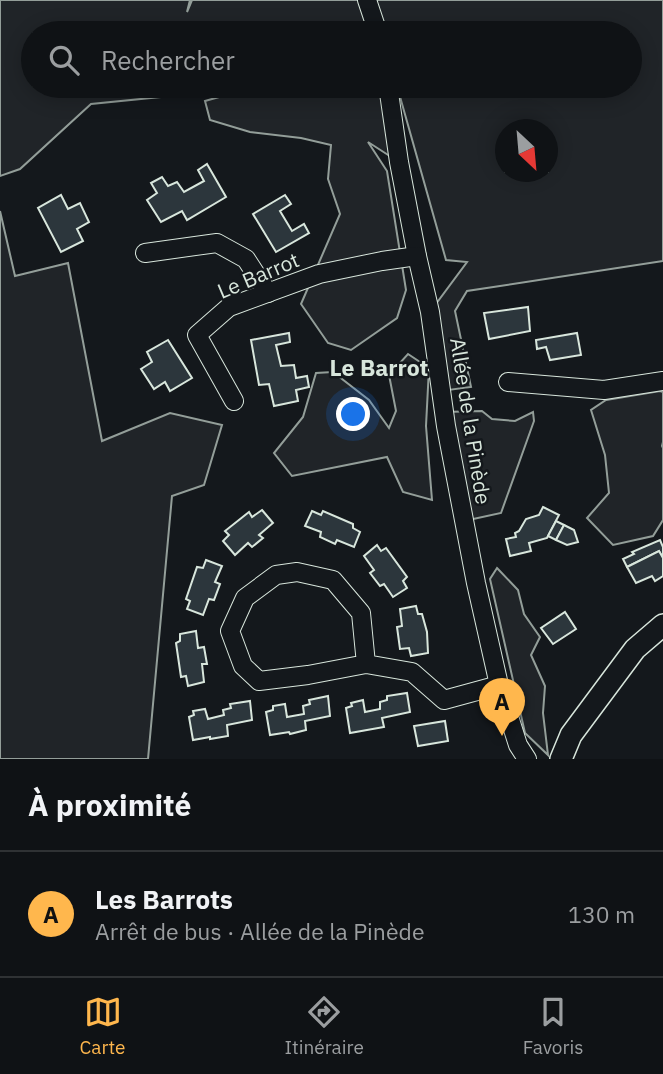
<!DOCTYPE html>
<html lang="fr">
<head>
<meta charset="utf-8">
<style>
	:root { --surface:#0f1215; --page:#1d2022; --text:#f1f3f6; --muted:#9b9ea0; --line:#2f3234; --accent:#ffb74d }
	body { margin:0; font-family:"IBM Plex Sans",sans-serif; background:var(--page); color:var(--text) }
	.compass { position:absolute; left:495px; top:119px; width:63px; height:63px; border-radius:50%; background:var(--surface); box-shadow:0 4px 18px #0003; rotate:154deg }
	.you { position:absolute; left:354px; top:415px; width:24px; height:24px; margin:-18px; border:5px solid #fff; border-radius:50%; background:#1a73e8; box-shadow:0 0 0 10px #1a73e833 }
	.badge { display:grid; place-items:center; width:46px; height:46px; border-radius:50%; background:var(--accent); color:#111; font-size:23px; font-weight:700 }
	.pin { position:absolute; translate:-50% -58px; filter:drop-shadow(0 2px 4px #0008) }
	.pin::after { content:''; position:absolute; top:37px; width:24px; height:21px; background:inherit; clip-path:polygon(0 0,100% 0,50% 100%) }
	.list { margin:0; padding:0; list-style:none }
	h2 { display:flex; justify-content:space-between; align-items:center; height:91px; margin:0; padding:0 28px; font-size:30px }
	h2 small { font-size:23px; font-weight:400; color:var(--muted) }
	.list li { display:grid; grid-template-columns:46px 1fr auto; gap:21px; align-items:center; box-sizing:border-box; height:126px; padding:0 28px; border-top:2px solid var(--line) }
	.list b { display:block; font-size:26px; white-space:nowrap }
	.list p { margin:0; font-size:23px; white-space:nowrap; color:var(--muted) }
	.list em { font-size:23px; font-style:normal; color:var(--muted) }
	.icon { flex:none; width:38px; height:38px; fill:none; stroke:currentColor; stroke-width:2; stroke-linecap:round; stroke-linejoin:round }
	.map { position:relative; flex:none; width:663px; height:759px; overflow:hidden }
	.search { position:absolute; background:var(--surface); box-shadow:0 4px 18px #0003; left:21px; right:21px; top:21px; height:77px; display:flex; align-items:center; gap:18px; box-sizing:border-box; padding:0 24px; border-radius:38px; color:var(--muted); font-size:26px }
	.sheet { height:217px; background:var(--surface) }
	nav { display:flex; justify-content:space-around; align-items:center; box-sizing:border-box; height:98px; border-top:2px solid var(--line); background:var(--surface); font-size:19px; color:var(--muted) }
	nav a { display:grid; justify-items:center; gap:4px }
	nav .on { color:var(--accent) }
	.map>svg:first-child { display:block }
	.green { fill:#202428; stroke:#939e99; stroke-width:2; fill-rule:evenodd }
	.building { fill:#2c363c; stroke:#d8e6dc; stroke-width:2 }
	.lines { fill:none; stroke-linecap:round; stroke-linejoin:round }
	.minor-casing { stroke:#d8e6dc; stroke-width:20 }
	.tertiary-casing { stroke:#d8e6dc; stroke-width:24 }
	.minor { stroke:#14181c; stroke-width:18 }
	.tertiary { stroke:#14181c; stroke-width:21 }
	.labels { text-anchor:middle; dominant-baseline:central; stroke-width:5; stroke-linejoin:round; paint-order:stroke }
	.street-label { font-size:21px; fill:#d8e6dc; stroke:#14181c }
	.neighbourhood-label { font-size:23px; font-weight:bold; fill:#d8e6dc; stroke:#14181c }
</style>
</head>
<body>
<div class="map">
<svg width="663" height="759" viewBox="0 0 663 759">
	<rect width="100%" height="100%" fill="#14181c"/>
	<!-- green -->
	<g class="green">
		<polygon points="0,0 190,0 187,12 192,0 364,0 374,33 33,33 33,86 385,86 399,162 368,142 387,171 406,290 397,318 351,350 328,343 301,304 340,214 328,179 331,145 301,138 250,132 210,120 205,101 251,88 91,104 20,169 0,176"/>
		<path d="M 374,0 L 663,0 L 663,261 L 467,291 L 455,311 L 471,387 L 441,391 L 430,312 L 467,262 L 446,260 L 397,86 L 630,86 L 630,33 L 383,33 ZM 505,130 L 548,130 L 548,172 L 505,172 Z"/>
		<polygon points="0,211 15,276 68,263 102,441 170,413 222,425 204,485 172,496 148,759 0,759"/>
		<polygon points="408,354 429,368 426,426 432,500 403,492 387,457 292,476 274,453 303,417 316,373 333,372 369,400 389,428 396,411 389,375"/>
		<polygon points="660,391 663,392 663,442 662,446 663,448 663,520 653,536 613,545 587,518 609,493 605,455 591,410 606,400"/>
		<polygon points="482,411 492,419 515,421 533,412 534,421 501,513 464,521 444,412"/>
		<polygon points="497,568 518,590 524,614 540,637 531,655 545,686 543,713 548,755 525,733 490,579"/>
	</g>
	<!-- building -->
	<g class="building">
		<polygon points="207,164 226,197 187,220 182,211 161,222 147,200 157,193 151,183 162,177 168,186 177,182 184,192 204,181 198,170"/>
		<polygon points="61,195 68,209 80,203 89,222 77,229 83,241 61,252 38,208"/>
		<polygon points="285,195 291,204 280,211 292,231 304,224 309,233 276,252 253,214"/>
		<polygon points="528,307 530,331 489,339 484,313"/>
		<polygon points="289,333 290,342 276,345 281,366 294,365 296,378 307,376 309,387 296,390 298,401 274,406 269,384 259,385 251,340"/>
		<polygon points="577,333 581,355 550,360 546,347 537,349 536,340"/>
		<polygon points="168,340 192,378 170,391 165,382 154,389 141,369 152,362 147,352"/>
		<polygon points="543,507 559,515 548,536 547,538 529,543 531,551 510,556 506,539 516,537 515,533 519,531 526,519 539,515"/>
		<polygon points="262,510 273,523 259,535 263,538 252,547 248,543 235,555 223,541 229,535 225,531 249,512 252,517"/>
		<polygon points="312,511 321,515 323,511 353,524 353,528 360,532 354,547 337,540 335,544 320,537 321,532 305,526"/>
		<polygon points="556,521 564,525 556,540 548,536"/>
		<polygon points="564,525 574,530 578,542 567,545 556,540"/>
		<polygon points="660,540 663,547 663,558 659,551 627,567 623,559 634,554 632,552"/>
		<polygon points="377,545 381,551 386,548 407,577 403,581 407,588 393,597 384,584 380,586 370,573 374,570 364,556"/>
		<polygon points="659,551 663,558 663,576 655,581 652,576 636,583 627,567"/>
		<polygon points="206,560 222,566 215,582 220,584 214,600 209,599 203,615 187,609 190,601 186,599 197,567 203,568"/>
		<polygon points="416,606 418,614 422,614 427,632 428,653 411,656 409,648 400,649 397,627 402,626 400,609"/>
		<polygon points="565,612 576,629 553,644 541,628"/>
		<polygon points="196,631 198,648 204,647 207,664 202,664 204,682 188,686 186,676 181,677 176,643 180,641 180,634"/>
		<polygon points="407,693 410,712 382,718 384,727 350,733 346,708 352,706 351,703 363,700 365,712 380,709 380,702 387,700 387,696"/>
		<polygon points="328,696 330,716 305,721 306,730 290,734 289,732 270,735 266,712 273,710 273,706 285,704 287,717 304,714 303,706 310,704 309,700"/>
		<polygon points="250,701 252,720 227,725 228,736 210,739 210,737 193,740 189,717 194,715 193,711 205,709 208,719 224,715 223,710 231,708 230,704"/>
		<polygon points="445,721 448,741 418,746 414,726"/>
	</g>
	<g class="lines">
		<defs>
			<g id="minor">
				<polyline points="367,0 378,33"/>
				<polyline points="388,86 399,162 417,256 430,312 446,426 476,583 499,685 518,745 527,759"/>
				<polyline points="145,253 217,243 246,259 268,293"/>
				<polyline points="508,382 604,390 663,381"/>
				<polyline points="234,401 197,335 229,307 319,274 382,261 417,256"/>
				<polyline points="366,664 361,613 333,580 297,572 276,575 245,598 230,631 243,666 259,681 308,675 366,664 412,672 444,700 499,685"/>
			</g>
			<polyline id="tertiary" points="561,759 571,735 635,649 663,625"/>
		</defs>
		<!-- minor casing -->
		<use href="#minor" class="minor-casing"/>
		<!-- tertiary casing -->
		<use href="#tertiary" class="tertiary-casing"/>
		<!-- minor -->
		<use href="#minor" class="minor"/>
		<!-- tertiary -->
		<use href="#tertiary" class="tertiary"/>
	</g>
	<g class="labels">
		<!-- street labels -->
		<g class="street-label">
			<text transform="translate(258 275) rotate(-23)">Le Barrot</text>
			<text transform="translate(471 421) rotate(81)">Allée de la Pinède</text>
		</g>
		<!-- neighbourhood labels -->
		<g class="neighbourhood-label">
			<text x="379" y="367">Le Barrot</text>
		</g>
	</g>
</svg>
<svg class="compass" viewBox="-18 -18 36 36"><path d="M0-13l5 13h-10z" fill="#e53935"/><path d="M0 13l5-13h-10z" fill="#9b9ea0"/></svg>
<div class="you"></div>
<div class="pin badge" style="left:502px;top:736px">A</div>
<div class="search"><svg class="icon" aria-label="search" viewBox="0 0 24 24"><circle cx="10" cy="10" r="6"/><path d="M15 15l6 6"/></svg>Rechercher</div>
</div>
<section class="sheet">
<h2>À proximité<small></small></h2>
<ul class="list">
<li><span class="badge">A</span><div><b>Les Barrots</b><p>Arrêt de bus · Allée de la Pinède</p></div><em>130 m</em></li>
</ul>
</section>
<nav>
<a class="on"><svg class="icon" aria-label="map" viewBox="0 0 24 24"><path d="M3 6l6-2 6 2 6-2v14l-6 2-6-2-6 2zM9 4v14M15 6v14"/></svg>Carte</a>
<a><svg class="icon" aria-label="directions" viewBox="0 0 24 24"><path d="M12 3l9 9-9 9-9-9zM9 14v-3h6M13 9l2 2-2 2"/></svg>Itinéraire</a>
<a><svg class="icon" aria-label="saved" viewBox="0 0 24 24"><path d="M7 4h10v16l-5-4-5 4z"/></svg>Favoris</a>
</nav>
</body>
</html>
